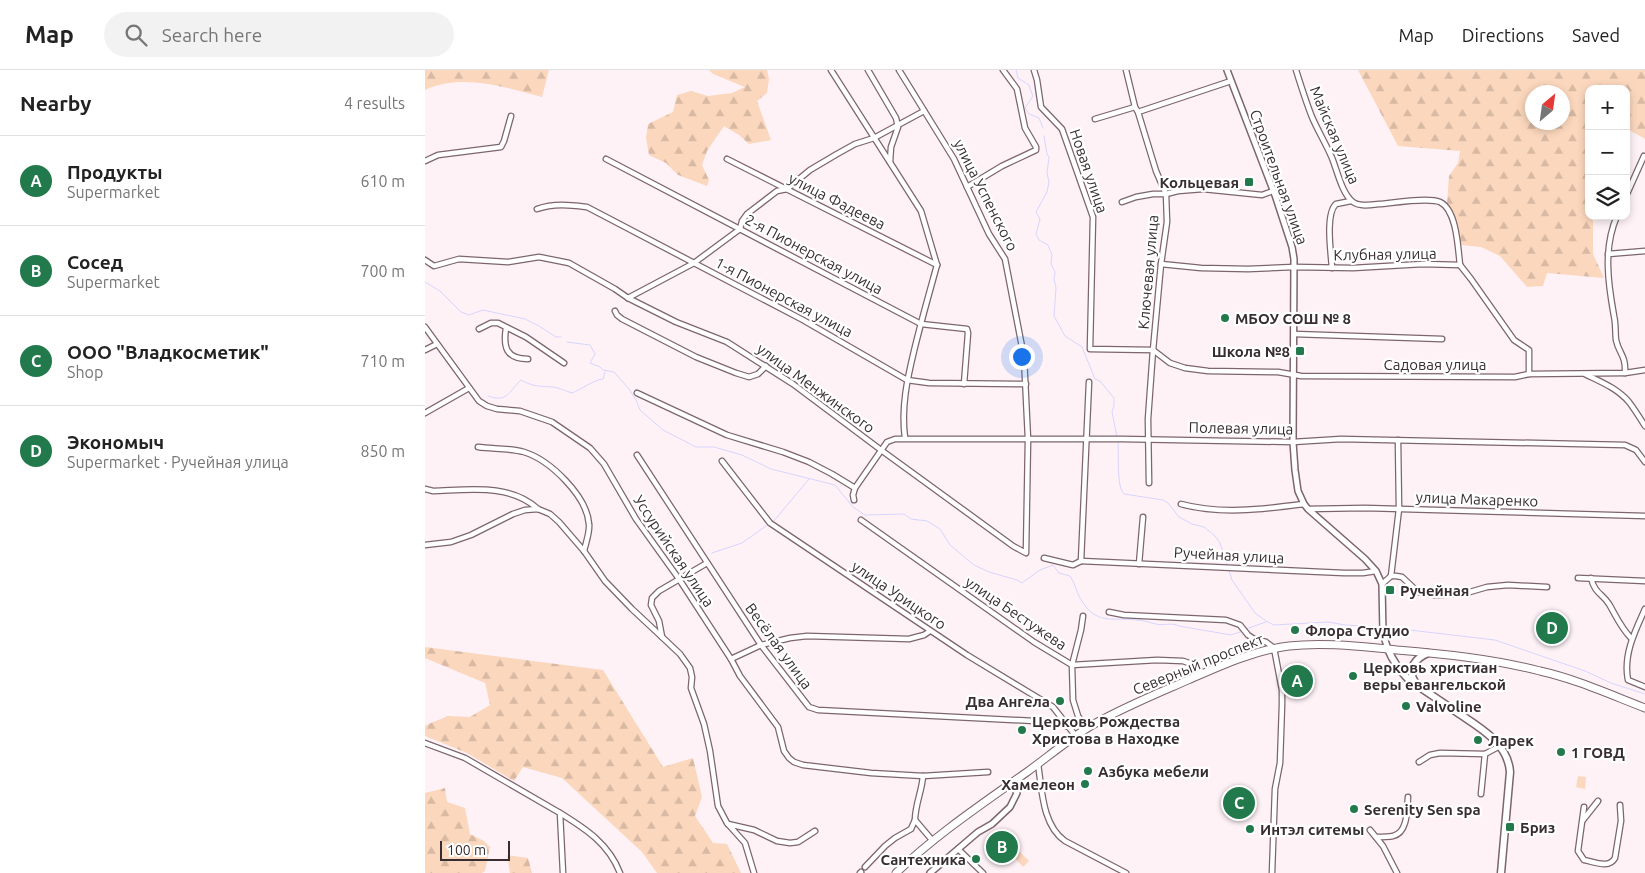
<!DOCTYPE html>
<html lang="en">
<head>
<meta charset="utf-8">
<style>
	:root { --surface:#fff; --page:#f2f2f2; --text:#222; --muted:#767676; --line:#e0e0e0; --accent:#22794c }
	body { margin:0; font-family:Ubuntu,sans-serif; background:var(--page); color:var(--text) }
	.controls { position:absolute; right:15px; top:15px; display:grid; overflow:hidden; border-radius:10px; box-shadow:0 2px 8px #0003 }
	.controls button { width:45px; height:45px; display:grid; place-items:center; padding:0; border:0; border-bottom:1px solid var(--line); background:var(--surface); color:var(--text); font:25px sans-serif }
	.compass { position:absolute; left:1100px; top:15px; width:45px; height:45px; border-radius:50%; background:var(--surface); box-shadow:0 2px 8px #0003; rotate:29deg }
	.scale { position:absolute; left:15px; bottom:12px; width:70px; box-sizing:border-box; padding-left:5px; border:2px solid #382e32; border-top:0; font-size:14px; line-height:18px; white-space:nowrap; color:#382e32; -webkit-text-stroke:4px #fff; paint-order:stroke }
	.you { position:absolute; left:596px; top:286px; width:18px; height:18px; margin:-12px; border:4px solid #fff; border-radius:50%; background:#1a73e8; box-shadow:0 0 0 8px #1a73e833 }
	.badge { display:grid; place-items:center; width:32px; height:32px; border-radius:50%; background:var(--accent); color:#fff; font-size:16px; font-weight:700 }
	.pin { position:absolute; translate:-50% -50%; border:2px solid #fff; box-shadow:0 1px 5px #0006 }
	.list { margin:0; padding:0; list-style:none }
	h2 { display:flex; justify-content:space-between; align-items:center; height:65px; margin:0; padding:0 20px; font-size:21px }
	h2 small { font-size:16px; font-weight:400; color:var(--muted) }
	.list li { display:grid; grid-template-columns:32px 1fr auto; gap:15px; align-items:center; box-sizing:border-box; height:90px; padding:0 20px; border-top:1px solid var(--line) }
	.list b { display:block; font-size:19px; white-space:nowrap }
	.list p { margin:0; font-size:16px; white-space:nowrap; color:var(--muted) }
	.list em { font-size:16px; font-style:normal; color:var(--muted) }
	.icon { flex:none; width:28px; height:28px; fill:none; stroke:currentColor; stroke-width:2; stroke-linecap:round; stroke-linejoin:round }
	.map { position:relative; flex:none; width:1220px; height:803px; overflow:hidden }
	header { display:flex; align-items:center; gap:30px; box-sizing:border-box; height:70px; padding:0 25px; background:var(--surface); border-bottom:1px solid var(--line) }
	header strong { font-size:24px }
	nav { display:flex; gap:28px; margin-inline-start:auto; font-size:18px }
	.search { width:350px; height:45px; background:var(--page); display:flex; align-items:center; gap:12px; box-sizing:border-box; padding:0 18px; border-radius:28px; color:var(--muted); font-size:19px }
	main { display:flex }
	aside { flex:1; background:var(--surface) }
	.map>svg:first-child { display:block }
	.forest { fill:url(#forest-firs); fill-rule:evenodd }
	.green { fill:#fbd7bd }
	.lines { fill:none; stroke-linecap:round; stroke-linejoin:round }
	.stream { stroke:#d7d5fe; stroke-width:1 }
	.minor-casing { stroke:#7d656e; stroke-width:7 }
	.tertiary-casing { stroke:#7d656e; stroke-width:8 }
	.secondary-casing { stroke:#7d656e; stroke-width:9 }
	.primary-casing { stroke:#7d656e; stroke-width:9 }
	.minor { stroke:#fff; stroke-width:4.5 }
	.tertiary { stroke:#fff; stroke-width:5 }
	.secondary { stroke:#fff; stroke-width:6 }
	.primary { stroke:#fff; stroke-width:7 }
	.poi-dot { fill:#22794c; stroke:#fff; stroke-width:2 }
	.labels { text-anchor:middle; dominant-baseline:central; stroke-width:4.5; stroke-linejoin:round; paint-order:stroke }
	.street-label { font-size:15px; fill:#382e32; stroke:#fff }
	.poi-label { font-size:15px; font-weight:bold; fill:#382e32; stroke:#fff; text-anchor:start }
</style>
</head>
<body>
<header>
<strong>Map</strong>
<div class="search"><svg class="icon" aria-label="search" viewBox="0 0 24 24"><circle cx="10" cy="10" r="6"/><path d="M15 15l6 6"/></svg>Search here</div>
<nav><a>Map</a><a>Directions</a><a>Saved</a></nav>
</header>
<main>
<aside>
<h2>Nearby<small>4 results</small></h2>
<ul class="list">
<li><span class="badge">A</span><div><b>Продукты</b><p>Supermarket</p></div><em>610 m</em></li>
<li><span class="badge">B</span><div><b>Сосед</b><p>Supermarket</p></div><em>700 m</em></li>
<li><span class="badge">C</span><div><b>ООО &quot;Владкосметик&quot;</b><p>Shop</p></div><em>710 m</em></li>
<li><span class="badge">D</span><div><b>Экономыч</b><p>Supermarket · Ручейная улица</p></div><em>850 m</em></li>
</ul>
</aside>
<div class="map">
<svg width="1220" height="803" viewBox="0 0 1220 803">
	<defs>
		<pattern id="forest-firs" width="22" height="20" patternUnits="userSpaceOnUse" patternTransform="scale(1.25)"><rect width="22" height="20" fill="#fbd7bd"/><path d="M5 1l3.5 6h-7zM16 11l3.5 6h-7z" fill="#d8b9a3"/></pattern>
	</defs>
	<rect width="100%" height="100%" fill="#fef2f7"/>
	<!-- forest -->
	<g class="forest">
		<path d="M 0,0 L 124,0 L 117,27 C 80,17 36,3 0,20 Z"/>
		<polygon points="284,0 342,0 344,9 342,23 332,31 346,70 324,74 314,65 299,56 282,81 277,95 284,110 282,116 253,105 241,93 224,85 221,68 223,54 248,42 252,25 266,21 283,26 307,23 320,17 288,4"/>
		<path d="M 933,0 L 1220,0 L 1220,69 L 1201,58 L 1201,19 L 1164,19 L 1164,146 L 1168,146 L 1168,184 L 1179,208 L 1122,203 L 1118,216 L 1102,217 L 1075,186 L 1056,177 L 1036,175 L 1022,133 L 1024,106 L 1033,93 L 1035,81 L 973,76 ZM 1108,22 L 1138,22 L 1138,52 L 1108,52 Z"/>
		<polygon points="0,577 178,600 238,697 268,688 277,727 270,746 288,773 302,774 316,803 232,803 217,782 137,708 98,697 89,711 42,683 0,666 0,657 1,655 23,646 45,647 65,635 60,613 0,588"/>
		<polygon points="20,718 22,732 40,738 45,764 59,771 65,777 60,801 57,803 0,803 0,723"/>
		<polygon points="82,785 103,788 107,803 85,803"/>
	</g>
	<!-- green -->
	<g class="green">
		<polygon points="1153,706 1161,707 1160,719 1151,717"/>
		<polygon points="593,780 604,791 598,797 587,785"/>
	</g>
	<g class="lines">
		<!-- stream -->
		<g class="stream">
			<polyline points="591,0 593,8 604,15 605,19 608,26 600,38 604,44 614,48 618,58"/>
			<polyline points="619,66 622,84 624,87 622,103 624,112 622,122 611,142 615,149 611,164 614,170 623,175 627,185 626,194 630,202 629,209 631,218 629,246 640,266 657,277 670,309 675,311 689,328 689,336 687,342 692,367"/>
			<polyline points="0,212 15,221 36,242 44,245 58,240 100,249 114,256 131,267 136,267"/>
			<path d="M 142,272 L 165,275 L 170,284 L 165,293 L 175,297 L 178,300 L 189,302 L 204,319 L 211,330 L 215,340 L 238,360 L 271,377 L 289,377 L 317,385 L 346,399 L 410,415 L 428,437 L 440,445 L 479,444 L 486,449 L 502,451 L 515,459 L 525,475 L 549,495 L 564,502 L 592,510 L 597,513 L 615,500 L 628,495 L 634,503 L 645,506 C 650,513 651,521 655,528 C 671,556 686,547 712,550 C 719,550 725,553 731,554 C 739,556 746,552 754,556 L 806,565 L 818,561"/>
			<path d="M 63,326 C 83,333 83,322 96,310 C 108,317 115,316 128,317 C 134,318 141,321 147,323 C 155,320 171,309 178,309 L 180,302"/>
			<path d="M 693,371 C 694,383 691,416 699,424 L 738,430 L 743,433 L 754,447 L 767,454 L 779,457 L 790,466 L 795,473 L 807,510 L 830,543 L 841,551 L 849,555 L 903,552 L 920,555 L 955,557"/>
			<polyline points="348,452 384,409"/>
			<polyline points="287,483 317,473 341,456"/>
			<polyline points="959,557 1070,570 1160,601 1186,613 1220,624"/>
			<polyline points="821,559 841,552"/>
		</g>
		<defs>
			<g id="minor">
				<polyline points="406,0 496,141 512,195"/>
				<polyline points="443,0 471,48 473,57 466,77 465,92"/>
				<polyline points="609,0 612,10 616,37 637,59 668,147 665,279 728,280 745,293 760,298 783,301 853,302 876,306 1090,307 1104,304 1200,303 1220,300"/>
				<polyline points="701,0 710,37 713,42 731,101 741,124 742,152 736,194 728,280 723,349 724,413"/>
				<path d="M 871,0 C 876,16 881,32 887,47 C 893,61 901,74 907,88 C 912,100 917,124 928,132 C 935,137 946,135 954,134 C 968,133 1003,127 1015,132 C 1032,140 1033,179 1035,195"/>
				<polyline points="713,42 806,11"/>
				<polyline points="670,49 710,37"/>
				<polyline points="181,89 496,254 542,259 543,263 539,314"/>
				<polyline points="302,89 512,195"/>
				<polyline points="0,91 13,85 76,77 79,71 86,46"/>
				<polyline points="542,117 577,96 611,80 611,77 600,58 592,19 578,0"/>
				<polyline points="1201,126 1219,86"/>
				<polyline points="697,132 711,127 728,124 741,124 753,121 778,119 837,125 848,121"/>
				<path d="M 112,139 C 129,133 145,135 162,137 L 378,250 L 482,310 L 504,313 L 601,314"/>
				<path d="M 1192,146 C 1178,178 1183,213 1189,246 C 1191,254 1190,262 1191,270 C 1194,284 1201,285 1200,303"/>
				<polyline points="1183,184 1220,181"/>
				<polyline points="0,190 9,196 34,189 83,192 114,187 144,193 190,219 203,228 251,252 302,272 368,314 456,380 588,476 601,483 603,369 599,287 580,189 564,164 529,89 474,0"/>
				<polyline points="736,194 776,198 823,199 869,197 928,198 998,194 1035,195"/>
				<polyline points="1035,195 1046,209 1089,270 1104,280 1104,304"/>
				<path d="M 907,198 C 906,183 900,144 911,134 L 926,131"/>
				<polyline points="203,228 269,193 315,159 317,151 322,144 352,121 362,119 385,100 412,84 430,74 449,68 499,41"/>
				<polyline points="190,241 192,245 197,249 271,287 311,303 324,307 333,304 341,296"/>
				<polyline points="0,257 54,331 62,336 72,339 95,341 127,352 165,378 179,394 211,449 254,509 306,589 315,606 353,657 359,681 364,688 369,692 378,695 446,703 498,706 563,702"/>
				<path d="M 81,258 C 78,277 81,289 103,289"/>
				<polyline points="54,259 66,253 73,253 101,267 139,293"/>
				<polyline points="869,264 1017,269"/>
				<polyline points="0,280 12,274"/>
				<path d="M 1160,304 C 1176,312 1192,318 1204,332 C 1210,340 1215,348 1220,356"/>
				<polyline points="212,323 302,365 358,382 384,392 407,404 430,418 428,425 429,430"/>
				<polyline points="0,343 44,318"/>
				<path d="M 480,368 C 476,338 482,310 489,281 C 496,252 504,224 512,195"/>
				<path d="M 53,377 C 67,379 85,378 99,382 C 125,390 162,426 164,454 C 165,462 161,472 159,481"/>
				<polyline points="212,385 336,575 384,637 393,640 628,652 644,657"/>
				<polyline points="297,391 345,453 542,585 628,637 650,665"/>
				<polyline points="430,418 462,372 470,369 697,369 868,372 916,369 1200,375 1211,380 1220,392"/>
				<path d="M 0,419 L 8,421 C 43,420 85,413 113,439"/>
				<path d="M 756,434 C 796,445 839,439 879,434"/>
				<polyline points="883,439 940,438 1220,446"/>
				<polyline points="436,450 609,572 647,595 732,590 758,591 767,594 778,603"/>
				<polyline points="0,475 26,472 46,465 88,444 100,440 113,439 125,444 134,452 159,481 180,511 207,539 237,567"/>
				<polyline points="619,488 648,495 656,491"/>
				<polyline points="656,491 919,503 938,503 951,501"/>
				<polyline points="656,491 664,312"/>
				<polyline points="282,493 234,521 227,528 226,535 234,551 237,567 255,584 265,598 267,607 266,618 279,654 285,681 293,736 302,753 320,773 329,803"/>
				<polyline points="714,494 718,447"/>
				<polyline points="966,506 974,439 973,370"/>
				<polyline points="1153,508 1220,511"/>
				<path d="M 1166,508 C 1170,524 1177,523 1184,534 C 1191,546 1196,558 1206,568"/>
				<polyline points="957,514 966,506 971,506 977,507 993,522 1010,525 1038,524 1062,517 1083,515 1122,517"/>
				<path d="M 1220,539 C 1210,561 1198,585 1203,610 L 1220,617"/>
				<polyline points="684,542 699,545 801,550 815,555 823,565 829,569 841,572 849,578 857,620 857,635 855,693 850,719 847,803"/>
				<polyline points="658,546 656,560 647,595 648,630 653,646 662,658"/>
				<polyline points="306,589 336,575 365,568 382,566 484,569 499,565 505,561"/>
				<polyline points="0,673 40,688 135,743 138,803"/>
				<polyline points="994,692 1005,685 1015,683 1060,684 1075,676"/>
				<path d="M 613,694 C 617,719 617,755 640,771 L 701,803"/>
				<path d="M 498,706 C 497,721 490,735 490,750 L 507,770"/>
				<polyline points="1056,724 1060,684"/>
				<path d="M 1159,737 L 1153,781 L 1159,790 C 1170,792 1184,799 1190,788 L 1196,751 L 1195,735"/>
				<path d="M 135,743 C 161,759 184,774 195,803"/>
				<polyline points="1158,750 1173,731"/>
				<polyline points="303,754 329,760 352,771 365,773 373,772 390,761"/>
				<polyline points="945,760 958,776 972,803"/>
				<path d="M 951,767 C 957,767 963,767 968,766 C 983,763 982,739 983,727"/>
				<polyline points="533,779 558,803"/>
				<polyline points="440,797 460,776 470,768 486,759 490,750"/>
				<polyline points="435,803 436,802"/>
			</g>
			<g id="tertiary">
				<polyline points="802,0 850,125 867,177 869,189 868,372 870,400 873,421 879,434 883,439 940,489 951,501 957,514 958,564 963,579"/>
				<polyline points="505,803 553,762 567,754 585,737 592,723 587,712"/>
			</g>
			<g id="secondary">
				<path d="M 963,579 C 968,592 974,600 984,610 C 999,620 1014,630 1030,641 C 1052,656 1083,672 1085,702 L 1076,803"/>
				<path d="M 990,612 C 981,599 991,588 1003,583"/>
			</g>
			<path id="primary" d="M 471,803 C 512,764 557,734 602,702 C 624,686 645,668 669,654 C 699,637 731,624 763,610 C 795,596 830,580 864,576 C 896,572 939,576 972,580 C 1020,584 1068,589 1115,601 C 1151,609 1186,625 1220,638"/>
		</defs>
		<!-- minor casing -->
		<use href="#minor" class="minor-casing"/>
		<!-- tertiary casing -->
		<use href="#tertiary" class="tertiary-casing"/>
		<!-- secondary casing -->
		<use href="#secondary" class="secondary-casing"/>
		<!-- primary casing -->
		<use href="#primary" class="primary-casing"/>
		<!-- minor -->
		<use href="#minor" class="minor"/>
		<!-- tertiary -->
		<use href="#tertiary" class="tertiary"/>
		<!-- secondary -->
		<use href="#secondary" class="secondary"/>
		<!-- primary -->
		<use href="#primary" class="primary"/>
	</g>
	<!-- markers -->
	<g class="poi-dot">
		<rect x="819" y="107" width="10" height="10" rx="2.5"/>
		<circle cx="800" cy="248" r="5"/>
		<rect x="870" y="276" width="10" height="10" rx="2.5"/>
		<rect x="960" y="515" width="10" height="10" rx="2.5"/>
		<circle cx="870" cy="560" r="5"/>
		<circle cx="928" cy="606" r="5"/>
		<circle cx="635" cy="631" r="5"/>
		<circle cx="981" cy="636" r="5"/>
		<circle cx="597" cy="660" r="5"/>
		<circle cx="1053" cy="670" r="5"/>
		<circle cx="1136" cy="682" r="5"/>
		<circle cx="663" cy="701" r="5"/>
		<circle cx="660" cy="714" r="5"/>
		<circle cx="929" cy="739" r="5"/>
		<rect x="1080" y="752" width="10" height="10" rx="2.5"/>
		<circle cx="825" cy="759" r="5"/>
		<circle cx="551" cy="789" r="5"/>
	</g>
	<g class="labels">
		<!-- street labels -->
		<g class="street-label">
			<text transform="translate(910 65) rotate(67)">Майская улица</text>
			<text transform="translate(664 101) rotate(71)">Новая улица</text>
			<text transform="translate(854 107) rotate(70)">Строительная улица</text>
			<text transform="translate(561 125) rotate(63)">улица Успенского</text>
			<text transform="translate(412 131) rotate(27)">улица Фадеева</text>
			<text transform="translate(389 184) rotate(28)">2-я Пионерская улица</text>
			<text transform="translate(960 184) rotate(-1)">Клубная улица</text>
			<text transform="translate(723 202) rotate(-85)">Ключевая улица</text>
			<text transform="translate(359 227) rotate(28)">1-я Пионерская улица</text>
			<text x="1010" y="294">Садовая улица</text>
			<text transform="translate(391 318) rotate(36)">улица Менжинского</text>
			<text transform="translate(816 358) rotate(1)">Полевая улица</text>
			<text transform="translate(1052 429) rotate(2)">улица Макаренко</text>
			<text transform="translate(249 481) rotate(56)">Уссурийская улица</text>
			<text transform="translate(804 485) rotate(3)">Ручейная улица</text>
			<text transform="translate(474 525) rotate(34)">улица Урицкого</text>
			<text transform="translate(591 543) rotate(34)">улица Бестужева</text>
			<text transform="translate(354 576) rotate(54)">Весёлая улица</text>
			<text transform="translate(773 594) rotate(-22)">Северный проспект</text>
		</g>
		<!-- poi labels -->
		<g class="poi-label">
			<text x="814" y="112" text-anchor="end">Кольцевая</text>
			<text x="810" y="248">МБОУ СОШ № 8</text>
			<text x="865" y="281" text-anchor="end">Школа №8</text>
			<text x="975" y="520">Ручейная</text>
			<text x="880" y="560">Флора Студио</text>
			<text x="938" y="597">Церковь христиан<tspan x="938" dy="17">веры евангельской</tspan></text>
			<text x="625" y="631" text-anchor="end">Два Ангела</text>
			<text x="991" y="636">Valvoline</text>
			<text x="607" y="651">Церковь Рождества<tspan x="607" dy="17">Христова в Находке</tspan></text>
			<text x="1063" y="670">Ларек</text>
			<text x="1146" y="682">1 ГОВД</text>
			<text x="673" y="701">Азбука мебели</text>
			<text x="650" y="714" text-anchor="end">Хамелеон</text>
			<text x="939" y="739">Serenity Sen spa</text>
			<text x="1095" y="757">Бриз</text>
			<text x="835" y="759">Интэл ситемы</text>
			<text x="541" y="789" text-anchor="end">Сантехника</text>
		</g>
	</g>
</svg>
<div class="controls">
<button>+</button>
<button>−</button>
<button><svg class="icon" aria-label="layers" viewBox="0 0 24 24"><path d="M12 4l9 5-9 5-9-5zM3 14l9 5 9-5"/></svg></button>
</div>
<svg class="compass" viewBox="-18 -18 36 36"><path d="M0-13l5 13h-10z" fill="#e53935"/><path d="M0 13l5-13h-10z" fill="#767676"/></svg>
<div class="scale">100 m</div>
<div class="you"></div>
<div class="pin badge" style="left:872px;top:611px">A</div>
<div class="pin badge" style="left:577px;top:777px">B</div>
<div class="pin badge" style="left:814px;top:733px">C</div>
<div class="pin badge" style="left:1127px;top:558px">D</div>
</div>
</main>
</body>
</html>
